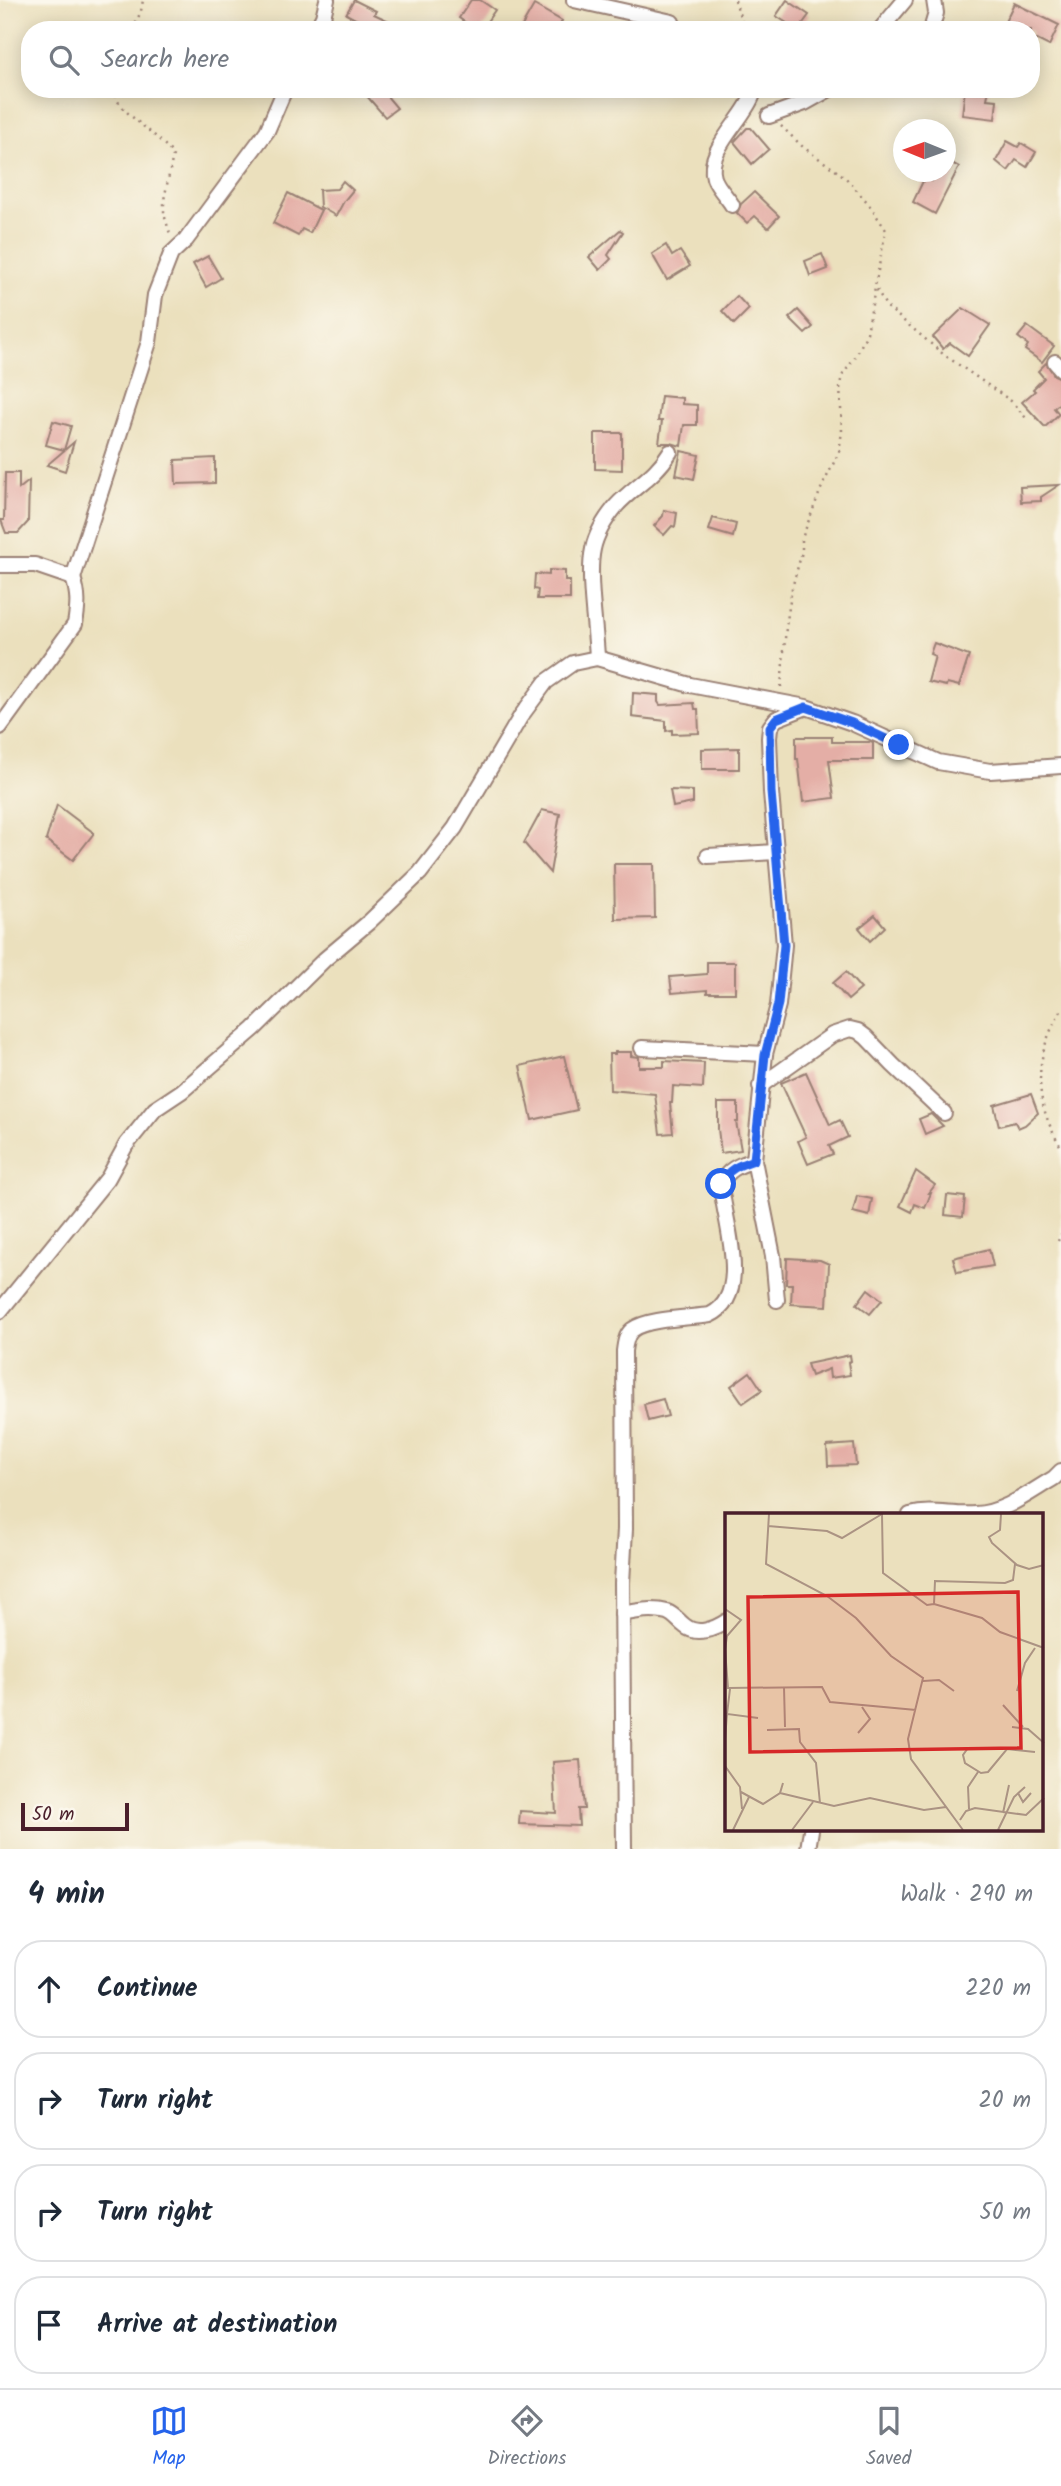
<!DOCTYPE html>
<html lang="en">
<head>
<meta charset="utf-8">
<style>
	:root { --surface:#fff; --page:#f2f2f3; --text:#1f2937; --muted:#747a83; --line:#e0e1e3; --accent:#2563eb }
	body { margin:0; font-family:Kalam,sans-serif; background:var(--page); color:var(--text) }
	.compass { position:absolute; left:893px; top:119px; width:63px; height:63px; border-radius:50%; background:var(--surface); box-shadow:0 4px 18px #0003; rotate:271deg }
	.scale { position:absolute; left:21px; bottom:18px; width:108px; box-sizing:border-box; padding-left:7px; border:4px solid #4a1f2b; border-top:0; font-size:19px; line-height:24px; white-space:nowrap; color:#4a1f2b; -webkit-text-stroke:5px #fbf7ec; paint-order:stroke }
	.stop { position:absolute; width:21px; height:21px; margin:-16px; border:5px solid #2563eb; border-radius:50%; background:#fff }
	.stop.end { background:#2563eb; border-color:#fff; box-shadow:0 2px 7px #0008 }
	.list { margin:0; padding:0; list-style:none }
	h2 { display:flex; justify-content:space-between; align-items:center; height:91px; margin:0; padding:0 28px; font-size:30px }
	h2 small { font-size:23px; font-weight:400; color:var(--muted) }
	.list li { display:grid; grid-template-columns:46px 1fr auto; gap:21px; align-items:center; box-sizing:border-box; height:98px; margin:0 14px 14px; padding:0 14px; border:2px solid var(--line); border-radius:28px }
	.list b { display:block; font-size:26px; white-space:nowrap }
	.list em { font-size:23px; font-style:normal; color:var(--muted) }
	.icon { flex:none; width:38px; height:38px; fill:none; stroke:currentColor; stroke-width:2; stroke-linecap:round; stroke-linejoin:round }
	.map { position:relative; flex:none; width:1061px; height:1849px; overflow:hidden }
	.search { position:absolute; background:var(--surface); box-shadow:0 4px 18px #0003; left:21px; right:21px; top:21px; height:77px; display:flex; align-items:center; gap:18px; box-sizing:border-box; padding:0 24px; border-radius:28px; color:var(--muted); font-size:26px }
	.sheet { height:539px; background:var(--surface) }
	nav { display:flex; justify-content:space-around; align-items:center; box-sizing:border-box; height:98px; border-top:2px solid var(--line); background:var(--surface); font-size:19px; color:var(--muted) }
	nav a { display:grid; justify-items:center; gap:4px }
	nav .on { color:var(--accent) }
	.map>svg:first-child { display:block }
	.building { fill:#e4aea6 }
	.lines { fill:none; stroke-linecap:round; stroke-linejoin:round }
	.minor-casing { stroke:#9a8074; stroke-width:18 }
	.path { stroke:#9a8074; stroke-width:2.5; stroke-dasharray:2 5; stroke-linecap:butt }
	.minor { stroke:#fff; stroke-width:14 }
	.route { stroke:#2563eb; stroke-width:9 }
	.inset-road { fill:none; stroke:#ab9383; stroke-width:2 }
	.view { fill:#d62828; fill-opacity:0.15; stroke:#d62828; stroke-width:3.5 }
	.inset-edge { fill:none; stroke:#4a1f2b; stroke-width:3.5 }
</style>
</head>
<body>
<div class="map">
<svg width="1061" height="1849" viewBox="0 0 1061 1849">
	<rect width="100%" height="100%" fill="#fbf7ec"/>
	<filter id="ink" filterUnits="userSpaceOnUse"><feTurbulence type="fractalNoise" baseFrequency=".0143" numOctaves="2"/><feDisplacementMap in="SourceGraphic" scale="14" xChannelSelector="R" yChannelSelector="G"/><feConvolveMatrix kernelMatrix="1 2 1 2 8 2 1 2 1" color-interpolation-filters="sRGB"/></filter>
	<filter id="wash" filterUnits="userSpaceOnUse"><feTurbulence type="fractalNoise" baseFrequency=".00686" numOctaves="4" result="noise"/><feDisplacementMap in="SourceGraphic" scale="28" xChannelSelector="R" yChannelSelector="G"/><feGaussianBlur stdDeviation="1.57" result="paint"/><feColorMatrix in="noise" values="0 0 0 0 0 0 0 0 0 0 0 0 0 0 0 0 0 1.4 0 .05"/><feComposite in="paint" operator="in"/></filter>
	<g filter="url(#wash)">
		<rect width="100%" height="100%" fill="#ebe0bd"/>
		<g id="blocks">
			<!-- building -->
			<g class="building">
				<polygon points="354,0 376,11 374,14 408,30 376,30 346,14"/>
				<polygon points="471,0 480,0 495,10 481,30 476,30 459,18"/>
				<polygon points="787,0 809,15 798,30 776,16"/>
				<polygon points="1014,3 1059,25 1049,46 1031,37 1031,30 1016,30 1004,24"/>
				<polygon points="534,5 562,21 557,30 528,30 522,26"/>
				<polygon points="373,89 381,89 397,108 385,117 366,95"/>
				<polygon points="965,89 989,89 987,99 997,100 995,119 962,115"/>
				<polygon points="747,128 751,128 769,149 752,164 734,142"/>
				<polygon points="1007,141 1018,147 1021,143 1036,152 1027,167 1016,160 1008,171 996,161"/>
				<polygon points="946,160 959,167 935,214 913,202 925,177 932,181 937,172 946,172"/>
				<polygon points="343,181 353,190 344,201 336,216 320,207 319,190 337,189"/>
				<polygon points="754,192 779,216 768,228 755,216 747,223 737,213 741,204"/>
				<polygon points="288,193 321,210 310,233 302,229 298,236 273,223"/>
				<polygon points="620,230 623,232 608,255 611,259 600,270 589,257"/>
				<polygon points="666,245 672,256 680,251 690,266 667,280 652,254"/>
				<polygon points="822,254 828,269 810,276 805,261"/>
				<polygon points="208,256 221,278 206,287 193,264"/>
				<polygon points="737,296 749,309 734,324 722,311"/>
				<polygon points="963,308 990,325 968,356 950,343 943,349 933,337"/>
				<polygon points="798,310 813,327 805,334 789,318"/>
				<polygon points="1027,326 1054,346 1042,362 1025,350 1028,345 1018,337"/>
				<polygon points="1046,363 1054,375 1061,378 1061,402 1054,408 1059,414 1045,427 1022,402 1035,391 1033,389 1044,378 1038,371"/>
				<polygon points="661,396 682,398 682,404 697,405 697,425 684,425 681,446 671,443 659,443 662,421 658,421"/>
				<polygon points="53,421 71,426 64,450 46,445"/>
				<polygon points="595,433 622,433 622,470 595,469"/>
				<polygon points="74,442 65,471 47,465"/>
				<polygon points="681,451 699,455 694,479 676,475"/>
				<polygon points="215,458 215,483 176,484 175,460"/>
				<polygon points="5,473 19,473 19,489 29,481 28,522 18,533 6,533 1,520 4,520"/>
				<polygon points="1059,485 1041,497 1041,501 1021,502 1020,487"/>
				<polygon points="664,510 677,513 675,527 672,526 664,535 654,526 663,516"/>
				<polygon points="713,518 736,524 733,537 709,530"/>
				<polygon points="549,570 565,571 565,581 570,581 570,599 537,599 538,590 534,589 535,574 549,575"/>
				<polygon points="934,643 969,656 959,686 947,683 946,686 928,682 935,656 930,654"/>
				<polygon points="633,693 658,695 658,702 660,705 694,703 695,709 698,709 699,733 672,734 672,730 666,731 666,721 632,717"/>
				<polygon points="796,737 832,737 832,742 870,742 873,743 873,760 829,760 834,798 803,802 798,759 796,759"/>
				<polygon points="739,748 739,769 702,769 702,749"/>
				<polygon points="670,790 693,791 693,803 673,807"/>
				<polygon points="57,805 94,833 73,860 46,840"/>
				<polygon points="542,810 560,814 550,873 524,843"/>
				<polygon points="614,864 654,864 655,918 615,919"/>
				<polygon points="875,915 885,927 870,941 859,928"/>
				<polygon points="707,962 735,962 735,993 707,993 707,990 672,993 670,977 707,974"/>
				<polygon points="846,972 861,989 848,1000 833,983"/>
				<polygon points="615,1052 631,1052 631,1056 639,1057 639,1067 664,1067 664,1061 704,1063 703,1088 673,1086 672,1103 670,1103 673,1133 660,1134 655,1094 610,1090 609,1054 615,1054"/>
				<polygon points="564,1056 577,1110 532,1120 520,1066"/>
				<polygon points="806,1072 830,1125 840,1120 848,1137 829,1146 833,1154 808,1164 798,1141 806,1137 781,1083"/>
				<polygon points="1031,1094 1038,1113 1025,1125 1018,1128 1015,1122 999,1126 994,1105"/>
				<polygon points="718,1103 738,1103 738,1122 736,1122 741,1150 721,1153 718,1129"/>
				<polygon points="931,1114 943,1126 925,1134 919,1119"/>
				<polygon points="916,1171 935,1185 929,1193 931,1193 925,1208 915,1204 912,1212 900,1206"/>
				<polygon points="947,1195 965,1197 963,1217 945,1215"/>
				<polygon points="857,1196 872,1199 869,1216 853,1212"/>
				<polygon points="989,1249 993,1266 957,1272 953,1258"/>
				<polygon points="787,1258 820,1260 829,1264 827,1306 791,1304 792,1284 786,1284"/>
				<polygon points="868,1289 882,1300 870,1314 857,1304"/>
				<polygon points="850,1355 851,1361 848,1362 850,1375 830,1378 829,1369 811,1376 807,1364"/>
				<polygon points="750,1372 762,1390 743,1403 731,1386"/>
				<polygon points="663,1399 668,1416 648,1421 644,1404"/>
				<polygon points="854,1444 856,1465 828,1466 827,1446"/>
				<polygon points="580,1760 584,1809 578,1809 579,1826 519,1824 520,1811 556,1813 553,1762"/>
			</g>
		</g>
	</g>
	<g filter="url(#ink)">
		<use href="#blocks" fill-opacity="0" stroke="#9a8074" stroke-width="2"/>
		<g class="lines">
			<defs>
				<g id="minor">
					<polyline points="574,0 672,22"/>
					<polyline points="316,30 323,17 327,0"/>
					<polyline points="880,30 905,0"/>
					<polyline points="931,30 936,13 934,0"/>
					<polyline points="769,116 805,103 830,89"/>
					<path d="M 732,205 C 727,197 717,187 714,178 C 705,149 745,119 753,94"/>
					<polyline points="1055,362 1061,369"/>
					<polyline points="0,565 35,565 73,578 149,342 155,295 171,254 186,240 267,131 285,89"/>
					<path d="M 597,658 C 596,628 587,576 593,549 C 596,534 607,517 616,506 C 634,486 655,477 670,452"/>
					<path d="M 0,727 L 75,624 C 78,607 79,595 73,578"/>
					<polyline points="708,856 776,852"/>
					<polyline points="642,1048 765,1054"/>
					<polyline points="760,1086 832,1035 850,1029 858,1031 866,1037 893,1065 944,1113"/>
					<polyline points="754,1160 773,1256 777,1300"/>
					<polyline points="0,1311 108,1178 126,1145 155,1109 182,1091 254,1029 325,959 369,922 420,873 455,828 521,716 546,682 573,663 597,658 690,685 806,707 852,723 938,762 990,771 1061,766"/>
					<path d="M 910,1515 C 932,1509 953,1516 975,1514 C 1004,1513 1030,1492 1054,1478 L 1061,1471"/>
					<path d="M 622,1614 C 637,1611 652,1608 667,1612 C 675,1615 678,1621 685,1626 C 697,1636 715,1629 727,1621"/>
					<path d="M 624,1849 L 622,1583 L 625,1529 L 624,1351 C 625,1343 626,1335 632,1330 C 647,1318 691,1318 710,1315 C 753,1295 723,1218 721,1184 C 727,1169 740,1165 754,1160 L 765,1054 L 778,1005 L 784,945 L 771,792 L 769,738 L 770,727 L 776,719 L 804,708"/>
					<polyline points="808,1849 811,1830"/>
				</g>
			</defs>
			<!-- minor casing -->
			<use href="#minor" class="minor-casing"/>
			<!-- path -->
			<g class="path">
				<polyline points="735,0 744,30"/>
				<polyline points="133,30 141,11 143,0"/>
				<path d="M 112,89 C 119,115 159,133 173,155 L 164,200 L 164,214 L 170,234"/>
				<polyline points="781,126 803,147 845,177 868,203 886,230 875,286 886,306 943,354 1011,401 1026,418"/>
				<polyline points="781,687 786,627 792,588 802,552 802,538 821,489 839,452 842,431 840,385 842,376 856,356 867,333 875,288"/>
				<path d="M 1061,1011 C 1033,1057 1033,1101 1061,1147"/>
				<polyline points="1058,1241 1061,1234"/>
			</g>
			<!-- minor -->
			<use href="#minor" class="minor"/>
		</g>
	</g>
	<g class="lines" filter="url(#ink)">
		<!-- route -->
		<path class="route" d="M 721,1184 C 727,1169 739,1165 754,1160 L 765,1055 L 778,1004 L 784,945 L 771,792 L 770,727 L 776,719 L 806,707 L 852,723 L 899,745"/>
	</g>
	<!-- overview -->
	<g transform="translate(725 1513)">
		<rect width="318" height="318" fill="#ebe0bd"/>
		<path class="inset-road" d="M 44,1 L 41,51 L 102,83 L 131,105 L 166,143 L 198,165 L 183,226 L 186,246 L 238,317M 157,1 L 158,60 L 202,92 L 209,91M 276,1 L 275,17 L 264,24 L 267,30 L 292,52 L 304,56 L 319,52M 43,13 L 102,18 L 117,25 L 157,1M 290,51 L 288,67 L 280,70 L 210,68 L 209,91 L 257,105 L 275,119 L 319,135M 0,96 L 16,107 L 2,123 L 0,136M 0,136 L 3,175 L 97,174 L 105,189 L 191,197M 198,168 L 214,167 L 229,178M 59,174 L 60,214M 5,176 L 2,201 L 33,205M 292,178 L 300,150 L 310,135M 278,192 L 298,214M 287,214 L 303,216 L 319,230M 42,217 L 74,216 L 75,229 L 91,250 L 95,290M 133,220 L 145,206 L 137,194M 0,226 L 2,201M 243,235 L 238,242 L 240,250 L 256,260 L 263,259 L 282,236 L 310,239M 0,253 L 15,274 L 17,296M 16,279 L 38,291 L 55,280 L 58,270M 55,280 L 109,293 L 145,285 L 199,297 L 221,294M 293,280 L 298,289 L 306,280M 244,296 L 243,274 L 253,259M 278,300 L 284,272M 235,307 L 241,298 L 250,295 L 301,302 L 319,285M 8,317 L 24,284M 67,317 L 88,289M 273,317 L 289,284 L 300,274"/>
		<path class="view" d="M 293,79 L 296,235 L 25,239 L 23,84 Z"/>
		<rect width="318" height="318" class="inset-edge"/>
	</g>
</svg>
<svg class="compass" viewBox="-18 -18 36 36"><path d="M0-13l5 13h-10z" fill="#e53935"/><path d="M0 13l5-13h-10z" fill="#747a83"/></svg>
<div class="scale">50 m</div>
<div class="stop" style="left:721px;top:1184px"></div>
<div class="stop end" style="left:899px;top:745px"></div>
<div class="search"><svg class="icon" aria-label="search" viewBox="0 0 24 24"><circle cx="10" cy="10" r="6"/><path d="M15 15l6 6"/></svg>Search here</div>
</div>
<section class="sheet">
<h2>4 min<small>Walk · 290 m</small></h2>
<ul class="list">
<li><svg class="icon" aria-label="ahead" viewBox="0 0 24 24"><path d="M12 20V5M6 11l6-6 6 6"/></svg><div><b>Continue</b></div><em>220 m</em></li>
<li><svg class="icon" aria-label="right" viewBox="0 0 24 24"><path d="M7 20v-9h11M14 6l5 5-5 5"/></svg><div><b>Turn right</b></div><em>20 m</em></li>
<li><svg class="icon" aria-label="right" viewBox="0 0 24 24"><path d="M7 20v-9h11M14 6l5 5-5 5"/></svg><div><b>Turn right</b></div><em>50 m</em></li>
<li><svg class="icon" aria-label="arrive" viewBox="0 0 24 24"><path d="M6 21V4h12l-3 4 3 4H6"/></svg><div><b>Arrive at destination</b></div></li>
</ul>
</section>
<nav>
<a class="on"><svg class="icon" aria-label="map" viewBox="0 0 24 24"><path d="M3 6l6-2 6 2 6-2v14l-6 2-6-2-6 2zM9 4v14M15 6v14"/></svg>Map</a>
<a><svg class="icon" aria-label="directions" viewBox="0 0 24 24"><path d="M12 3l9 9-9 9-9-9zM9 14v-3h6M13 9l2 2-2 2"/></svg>Directions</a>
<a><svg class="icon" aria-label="saved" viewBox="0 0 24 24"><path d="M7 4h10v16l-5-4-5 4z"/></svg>Saved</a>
</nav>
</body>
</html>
